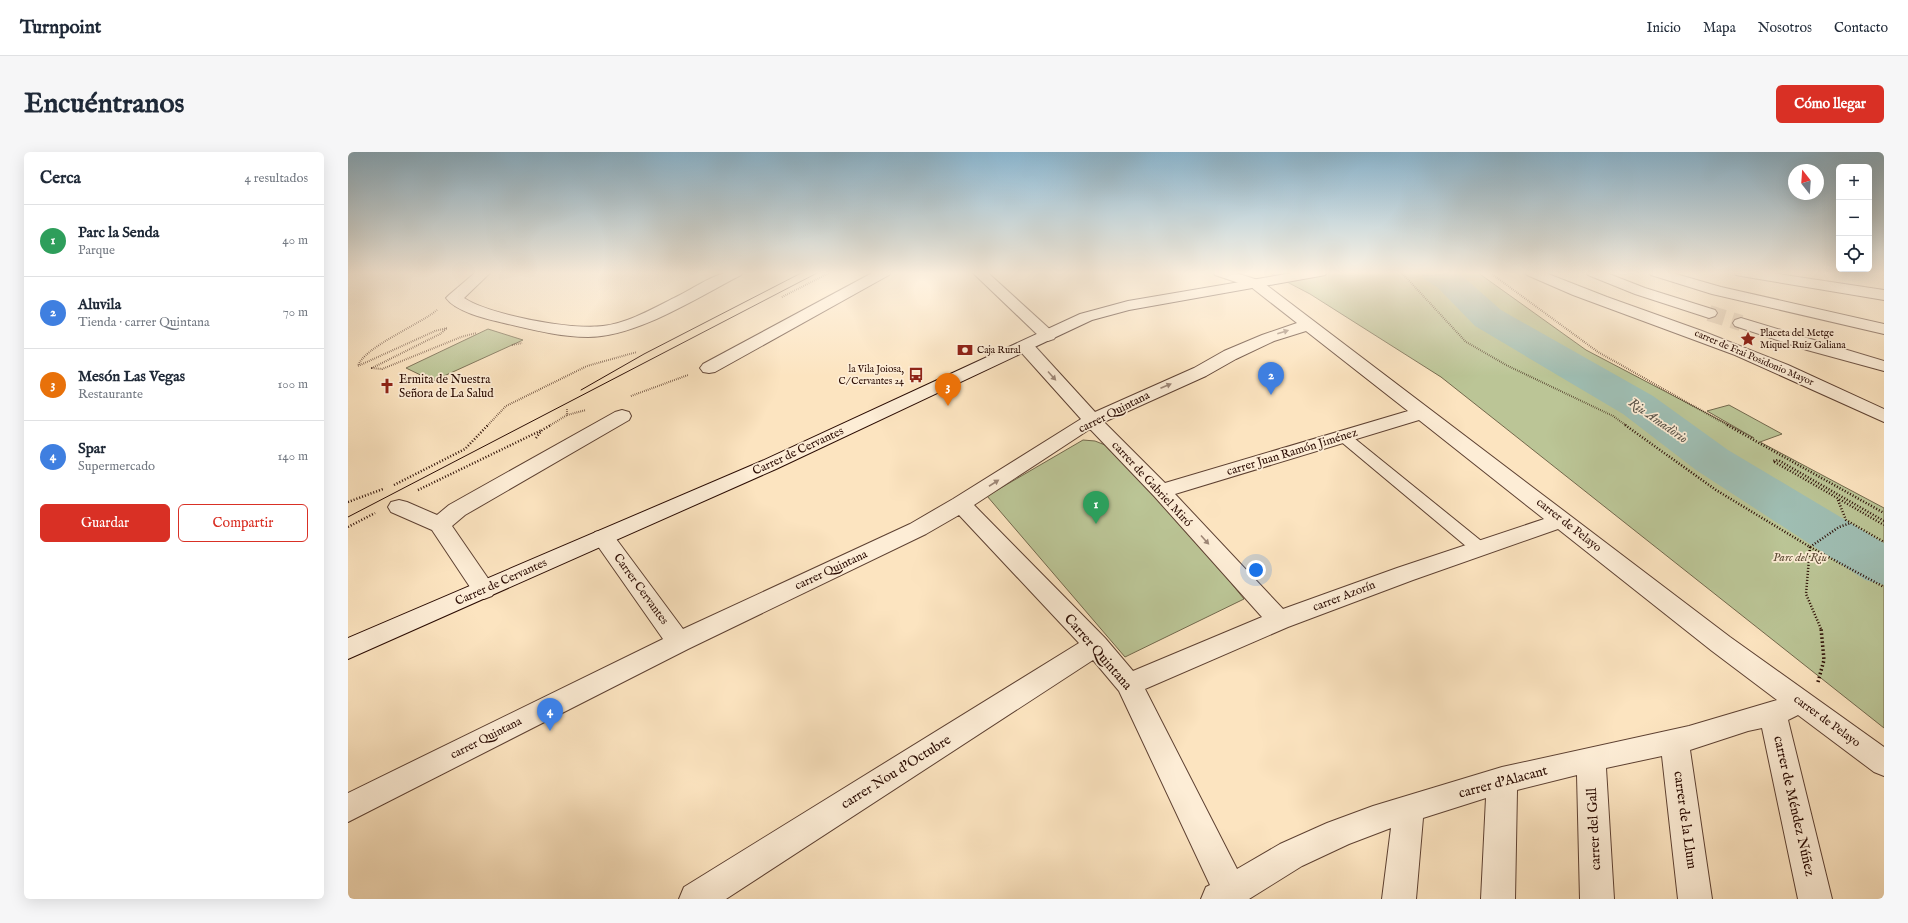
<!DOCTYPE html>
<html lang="es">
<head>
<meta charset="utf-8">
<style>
	:root { --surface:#fff; --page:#f6f6f7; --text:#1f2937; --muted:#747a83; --line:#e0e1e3; --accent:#d93025 }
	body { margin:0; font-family:"IM FELL English",serif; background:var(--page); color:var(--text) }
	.controls { position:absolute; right:12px; top:12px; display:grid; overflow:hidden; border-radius:6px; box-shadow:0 4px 16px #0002 }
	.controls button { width:36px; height:36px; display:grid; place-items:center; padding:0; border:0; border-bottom:1px solid var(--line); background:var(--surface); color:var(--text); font:20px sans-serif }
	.compass { position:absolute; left:1440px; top:12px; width:36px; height:36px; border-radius:50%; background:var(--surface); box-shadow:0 4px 16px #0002; rotate:343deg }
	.you { position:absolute; left:908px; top:418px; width:14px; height:14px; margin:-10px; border:3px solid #fff; border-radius:50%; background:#1a73e8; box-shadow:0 0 0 6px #1a73e833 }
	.badge { display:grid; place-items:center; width:26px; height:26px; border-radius:50%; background:var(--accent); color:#fff; font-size:13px; font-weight:700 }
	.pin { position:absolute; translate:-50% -33px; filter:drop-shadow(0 1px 2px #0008) }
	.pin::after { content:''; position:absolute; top:21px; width:14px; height:12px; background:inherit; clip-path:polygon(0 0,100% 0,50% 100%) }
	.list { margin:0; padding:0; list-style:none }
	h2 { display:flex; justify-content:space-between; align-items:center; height:52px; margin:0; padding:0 16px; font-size:17px }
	h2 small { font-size:13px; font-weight:400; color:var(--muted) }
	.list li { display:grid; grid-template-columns:26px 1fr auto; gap:12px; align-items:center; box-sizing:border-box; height:72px; padding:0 16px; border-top:1px solid var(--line) }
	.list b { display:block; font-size:15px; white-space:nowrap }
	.list p { margin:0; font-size:13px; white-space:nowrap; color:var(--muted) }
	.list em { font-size:13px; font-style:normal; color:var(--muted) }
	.actions { display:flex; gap:8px; padding:12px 16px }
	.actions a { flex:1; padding:9px 0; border:1px solid var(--accent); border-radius:6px; text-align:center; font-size:14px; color:var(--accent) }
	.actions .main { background:var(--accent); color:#fff }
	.icon { flex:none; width:22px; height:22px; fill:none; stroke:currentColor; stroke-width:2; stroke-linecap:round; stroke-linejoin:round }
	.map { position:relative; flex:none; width:1536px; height:747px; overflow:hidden; border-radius:6px }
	header { display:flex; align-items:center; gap:24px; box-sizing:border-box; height:56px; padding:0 20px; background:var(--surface); border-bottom:1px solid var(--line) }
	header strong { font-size:19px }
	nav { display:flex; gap:22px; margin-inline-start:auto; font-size:14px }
	.intro { display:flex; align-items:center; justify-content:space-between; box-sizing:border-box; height:96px; padding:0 24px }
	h1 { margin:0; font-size:28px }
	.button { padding:10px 18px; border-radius:6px; background:var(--accent); color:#fff; font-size:14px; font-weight:700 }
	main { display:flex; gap:24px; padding:0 24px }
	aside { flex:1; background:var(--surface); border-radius:6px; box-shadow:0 4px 16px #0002 }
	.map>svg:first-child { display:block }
	.green { fill:#bbc596; stroke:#72684c }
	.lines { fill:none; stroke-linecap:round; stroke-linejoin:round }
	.river { fill:#9fbeb3; fill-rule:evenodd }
	.street-tunnel { stroke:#dcc3a4; stroke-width:16; stroke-dasharray:16 8; stroke-linecap:butt }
	.lane-casing { stroke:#5e4132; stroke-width:2 }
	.street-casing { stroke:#5e4132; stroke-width:2 }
	.secondary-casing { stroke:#2a0b02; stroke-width:2 }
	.path-far2 { stroke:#2a0b02; stroke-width:2; stroke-dasharray:0.5 1.5; stroke-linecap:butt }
	.path-far1 { stroke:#2a0b02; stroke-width:2.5; stroke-dasharray:1 2; stroke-linecap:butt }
	.path { stroke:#2a0b02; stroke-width:3.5; stroke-dasharray:1.5 2.5; stroke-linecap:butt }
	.lane { fill:#fdedd6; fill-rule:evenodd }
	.street { fill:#fdedd6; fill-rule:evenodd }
	.secondary { fill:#fdedd6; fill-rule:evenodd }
	.tram { stroke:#2a0b02; stroke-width:1 }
	.oneway { fill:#9e8777 }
	.labels { text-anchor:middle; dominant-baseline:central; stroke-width:3.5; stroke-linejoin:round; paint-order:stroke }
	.far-poi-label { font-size:10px; fill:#2a0b02; stroke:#fdedd6; text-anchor:start }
	.far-street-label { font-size:10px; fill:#2a0b02; stroke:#fdedd6 }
	.poi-label { font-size:12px; fill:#2a0b02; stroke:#fdedd6; text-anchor:start }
	.street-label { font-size:12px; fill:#2a0b02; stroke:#fdedd6 }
	.park-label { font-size:12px; font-style:italic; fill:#5d4c36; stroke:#fdedd6 }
	.water-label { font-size:13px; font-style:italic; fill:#595349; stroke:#fdedd6 }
	.near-street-label { font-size:14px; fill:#2a0b02; stroke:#fdedd6 }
</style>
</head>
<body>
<header>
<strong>Turnpoint</strong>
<nav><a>Inicio</a><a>Mapa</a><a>Nosotros</a><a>Contacto</a></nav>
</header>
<div class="intro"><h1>Encuéntranos</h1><a class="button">Cómo llegar</a></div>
<main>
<aside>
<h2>Cerca<small>4 resultados</small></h2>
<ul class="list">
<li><span class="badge" style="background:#2e9e5b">1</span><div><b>Parc la Senda</b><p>Parque</p></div><em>40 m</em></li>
<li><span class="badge" style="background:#3f7fe0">2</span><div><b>Aluvila</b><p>Tienda · carrer Quintana</p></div><em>70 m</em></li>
<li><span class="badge" style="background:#e8710a">3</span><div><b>Mesón Las Vegas</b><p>Restaurante</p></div><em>100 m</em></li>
<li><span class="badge" style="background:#3f7fe0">4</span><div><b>Spar</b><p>Supermercado</p></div><em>140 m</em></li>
</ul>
<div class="actions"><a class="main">Guardar</a><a>Compartir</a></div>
</aside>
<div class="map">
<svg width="1536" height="747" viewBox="0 0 1536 747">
	<rect width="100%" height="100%" fill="#fce4c0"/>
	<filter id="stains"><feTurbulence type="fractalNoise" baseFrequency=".005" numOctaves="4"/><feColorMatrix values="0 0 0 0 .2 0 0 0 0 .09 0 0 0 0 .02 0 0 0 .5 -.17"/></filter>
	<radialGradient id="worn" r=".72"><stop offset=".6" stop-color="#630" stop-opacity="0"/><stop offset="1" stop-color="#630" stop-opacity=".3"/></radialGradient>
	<!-- green -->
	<g class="green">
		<polygon points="920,120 1129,120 1238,198 1406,286 1359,259 1381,253 1434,282 1412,290 1536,356 1536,576 1093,225 962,142"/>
		<polygon points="140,177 175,188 85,229 58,216"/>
		<polygon points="735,288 747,289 757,293 799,336 858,400 896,447 777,505 639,344"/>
	</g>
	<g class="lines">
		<!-- river -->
		<polygon class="river" points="1072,120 1110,120 1153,158 1305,244 1380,298 1536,391 1536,433 1517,428 1348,318 1275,262 1127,174 1089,135 1076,127"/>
		<!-- street-tunnel -->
		<polyline class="street-tunnel" points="1361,161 1393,171"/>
		<defs>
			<polygon id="lane" points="996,281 1001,282 1137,392 1139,396 1137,400 1131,402 1125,400 991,288 989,285 991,282"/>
			<g id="street">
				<path d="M 128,120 L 143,120 L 116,146 C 142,163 223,178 255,174 C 280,171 306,156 328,145 C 349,135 372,116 395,120 L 393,123 C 350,145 289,185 240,185 C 212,185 182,177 156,171 C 139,167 108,160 98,146 L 101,143 Z"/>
				<polygon points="526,120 543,120 541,123 367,220 361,221 355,220 352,216 355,212"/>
				<polygon points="624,120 639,120 706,181 708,184 706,187 700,189 694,187"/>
				<path d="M 865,120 L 885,120 L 913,129 L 1382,485 L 1536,595 L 1536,624 L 1526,620 L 1450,563 L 1440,568 L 1484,747 L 1450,747 L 1414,576 L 1400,579 L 1342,598 L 1364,747 L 1330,747 L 1314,604 L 1258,616 L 1266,747 L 1232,747 L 1229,623 L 1169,638 L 1167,747 L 1133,747 L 1138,646 L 1075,666 L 1068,747 L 1034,747 L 1043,676 L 1001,692 L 954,714 L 901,747 L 853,747 L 858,735 L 862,733 L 771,539 L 745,508 L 378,747 L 331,747 L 336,735 L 731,491 L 611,363 L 578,382 L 340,497 L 0,670 L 0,641 L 315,487 L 247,390 L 244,385 L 247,380 L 255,378 L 263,380 L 335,477 L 562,372 L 605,347 L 733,267 L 672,199 L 670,195 L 672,191 L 678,190 L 684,191 L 747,260 L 846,216 L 876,199 L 914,183 L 949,171 L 903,135 L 867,123 ZM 958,179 L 1060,259 L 817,331 L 756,270 L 858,224 L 888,207 L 926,189 ZM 1071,268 L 1196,367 L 1049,416 L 935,457 L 827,342 ZM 742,277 L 806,344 L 914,465 L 785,519 L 757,486 L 626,353 ZM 1210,377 L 1364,499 L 1429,548 L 1341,574 L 1154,615 L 1025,654 L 979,671 L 932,692 L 889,717 L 797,537 L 940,475 L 1065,428 Z"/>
				<polygon points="1177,120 1195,120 1259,145 1354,179 1440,213 1536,257 1536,270 1387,203 1225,143 1179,123"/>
				<polygon points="1238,120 1256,120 1297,136 1367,158 1369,161 1367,164 1361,166 1355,164 1287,142 1240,123"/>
				<polygon points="1301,120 1321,120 1373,135 1536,172 1536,182 1364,142 1303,123"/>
				<polygon points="1386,120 1417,120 1536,138 1536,148 1393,124 1388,123"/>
				<polygon points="1393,166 1536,209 1536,219 1459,198 1387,174 1385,171 1387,168"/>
				<polygon points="274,258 281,260 283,264 281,268 117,363 104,374 148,438 144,444 136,447 128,444 84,378 43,360 40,355 43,350 51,348 59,350 89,363 101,353 267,260"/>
			</g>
			<polygon id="secondary" points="950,120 979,120 977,123 972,124 781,158 744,168 428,317 0,507 0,486 414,309 732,162 780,149"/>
		</defs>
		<!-- lane casing -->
		<use href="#lane" class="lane-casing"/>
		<!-- street casing -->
		<use href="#street" class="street-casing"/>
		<!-- secondary casing -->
		<use href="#secondary" class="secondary-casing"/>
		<!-- path-far2 -->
		<g class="path-far2">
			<polyline points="1053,120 1118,190 1158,213 1265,264 1279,274"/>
			<polyline points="1141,120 1250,200 1381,274"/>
			<polyline points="434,145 483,120"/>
			<path d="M 89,158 C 71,173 16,195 10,214 L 87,179 L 99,176 L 92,182 L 24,216 L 34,217 L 113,185 L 128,181"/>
			<polyline points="164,193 174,191"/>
			<polyline points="283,244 340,223"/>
			<polyline points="219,257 219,263 238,258"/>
			<polyline points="139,274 158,254 239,214 289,200"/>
			<polyline points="201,274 219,263"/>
		</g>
		<!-- path-far1 -->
		<g class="path-far1">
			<polyline points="1277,273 1368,338 1462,395 1536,435"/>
			<polyline points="1379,273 1536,361"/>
			<polyline points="188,286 194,278 203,273"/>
			<polyline points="46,333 117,297 140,273"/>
			<polyline points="70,338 194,278"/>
			<polyline points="1490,348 1498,368 1536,390"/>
			<polyline points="0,350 35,337"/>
			<polyline points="1536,369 1430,308 1425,309 1536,373"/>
			<polyline points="0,375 27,361"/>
			<polyline points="1462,395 1458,442 1473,477"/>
			<polyline points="1462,395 1491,375 1503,371"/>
		</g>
		<!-- path -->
		<polyline class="path" points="1470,530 1476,508 1473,476"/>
		<!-- lane -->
		<use href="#lane" class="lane"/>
		<!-- street -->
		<use href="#street" class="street"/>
		<!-- secondary -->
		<use href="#secondary" class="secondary"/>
		<!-- tram -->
		<g class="tram">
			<polyline points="233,238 296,202 455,120"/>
			<polyline points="0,365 471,120"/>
		</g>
	</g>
	<!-- one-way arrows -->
	<defs><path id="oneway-solid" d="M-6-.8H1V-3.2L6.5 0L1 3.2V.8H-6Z"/></defs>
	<g class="oneway">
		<use href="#oneway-solid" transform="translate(935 180) rotate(-18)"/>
		<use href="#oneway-solid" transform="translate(704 224) rotate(48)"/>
		<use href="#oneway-solid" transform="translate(818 234) rotate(-23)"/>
		<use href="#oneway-solid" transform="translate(646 331) rotate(-33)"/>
		<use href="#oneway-solid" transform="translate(857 388) rotate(48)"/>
	</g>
	<!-- sky -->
	<linearGradient id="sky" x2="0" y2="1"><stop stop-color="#8bb8d3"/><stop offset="0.54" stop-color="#fef3e3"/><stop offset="1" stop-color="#fef3e3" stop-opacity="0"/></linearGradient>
	<rect width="1536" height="224" fill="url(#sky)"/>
	<!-- icons -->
	<defs>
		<symbol id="sight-bare" viewBox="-9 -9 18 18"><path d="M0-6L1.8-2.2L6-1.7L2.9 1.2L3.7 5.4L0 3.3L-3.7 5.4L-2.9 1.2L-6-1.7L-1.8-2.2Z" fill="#8f2418" stroke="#fdedd6" stroke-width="2.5" paint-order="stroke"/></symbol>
		<symbol id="bank-bare" viewBox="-9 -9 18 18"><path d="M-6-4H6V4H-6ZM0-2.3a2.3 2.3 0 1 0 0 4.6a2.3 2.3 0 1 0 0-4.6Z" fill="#8f2418" stroke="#fdedd6" stroke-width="2.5" paint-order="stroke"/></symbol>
		<symbol id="bus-bare" viewBox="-9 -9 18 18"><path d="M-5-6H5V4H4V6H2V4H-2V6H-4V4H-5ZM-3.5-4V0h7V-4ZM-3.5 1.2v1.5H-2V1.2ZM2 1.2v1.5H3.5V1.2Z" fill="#8f2418" stroke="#fdedd6" stroke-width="2.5" paint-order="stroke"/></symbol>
		<symbol id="church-bare" viewBox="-9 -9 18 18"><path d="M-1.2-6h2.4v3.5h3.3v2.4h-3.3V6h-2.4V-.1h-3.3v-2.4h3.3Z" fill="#8f2418" stroke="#fdedd6" stroke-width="2.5" paint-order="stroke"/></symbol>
	</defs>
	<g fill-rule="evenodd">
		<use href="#sight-bare" x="1389" y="176" width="22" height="22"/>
		<use href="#bank-bare" x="606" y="187" width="22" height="22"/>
		<use href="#bus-bare" x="557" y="212" width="22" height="22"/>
		<use href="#church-bare" x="28" y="223" width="22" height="22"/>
	</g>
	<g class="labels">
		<!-- far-poi labels -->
		<g class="far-poi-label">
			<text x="1412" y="181">Placeta del Metge<tspan x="1412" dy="12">Miquel Ruiz Galiana</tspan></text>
			<text x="629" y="198">Caja Rural</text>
			<text x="556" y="217" text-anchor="end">la Vila Joiosa,<tspan x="556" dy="12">C/ Cervantes 24</tspan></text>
		</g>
		<!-- far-street labels -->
		<g class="far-street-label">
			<text transform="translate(1406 206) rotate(23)">carrer de Frai Posidonio Mayor</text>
		</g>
		<!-- poi labels -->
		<g class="poi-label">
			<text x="51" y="227">Ermita de Nuestra<tspan x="51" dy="14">Señora de La Salud</tspan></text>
		</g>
		<!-- street labels -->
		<g class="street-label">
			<text transform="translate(766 260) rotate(-27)">carrer Quintana</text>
			<text transform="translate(450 299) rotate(-25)">Carrer de Cervantes</text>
			<text transform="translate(944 300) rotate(-17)">carrer Juan Ramón Jiménez</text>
			<text transform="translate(804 332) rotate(47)">carrer de Gabriel Miró</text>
			<text transform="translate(1221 373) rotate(38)">carrer de Pelayo</text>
			<text transform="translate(483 418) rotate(-25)">carrer Quintana</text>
			<text transform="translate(153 430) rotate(-24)">Carrer de Cervantes</text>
			<text transform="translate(293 437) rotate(54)">Carrer Cervantes</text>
			<text transform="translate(996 444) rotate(-21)">carrer Azorín</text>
			<text transform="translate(1479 569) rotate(36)">carrer de Pelayo</text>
			<text transform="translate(138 586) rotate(-27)">carrer Quintana</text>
		</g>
		<!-- park labels -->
		<g class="park-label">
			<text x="1452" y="405">Parc del Riu</text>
		</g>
		<!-- water labels -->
		<g class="water-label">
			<text transform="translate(1310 269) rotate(35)">Riu Amadòrio</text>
		</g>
		<!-- near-street labels -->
		<g class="near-street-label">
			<text transform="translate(750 500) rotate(49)">Carrer Quintana</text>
			<text transform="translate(548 620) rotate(-32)">carrer Nou d'Octubre</text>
			<text transform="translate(1155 630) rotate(-15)">carrer d'Alacant</text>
			<text transform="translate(1446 654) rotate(77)">carrer de Méndez Núñez</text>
			<text transform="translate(1337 668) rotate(82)">carrer de la Llum</text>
			<text transform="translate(1246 677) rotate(-93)">carrer del Gall</text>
		</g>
	</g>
	<rect width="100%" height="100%" filter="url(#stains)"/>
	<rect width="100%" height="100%" fill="url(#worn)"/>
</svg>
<div class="controls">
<button>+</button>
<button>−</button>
<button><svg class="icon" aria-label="locate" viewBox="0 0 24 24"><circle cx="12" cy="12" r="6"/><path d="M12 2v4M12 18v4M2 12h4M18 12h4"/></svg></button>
</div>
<svg class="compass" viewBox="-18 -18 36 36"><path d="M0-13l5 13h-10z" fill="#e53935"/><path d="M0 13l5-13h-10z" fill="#747a83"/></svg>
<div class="you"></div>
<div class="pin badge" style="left:748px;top:372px;background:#2e9e5b">1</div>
<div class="pin badge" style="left:923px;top:243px;background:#3f7fe0">2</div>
<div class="pin badge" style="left:600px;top:254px;background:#e8710a">3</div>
<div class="pin badge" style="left:202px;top:579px;background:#3f7fe0">4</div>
</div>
</main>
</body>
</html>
